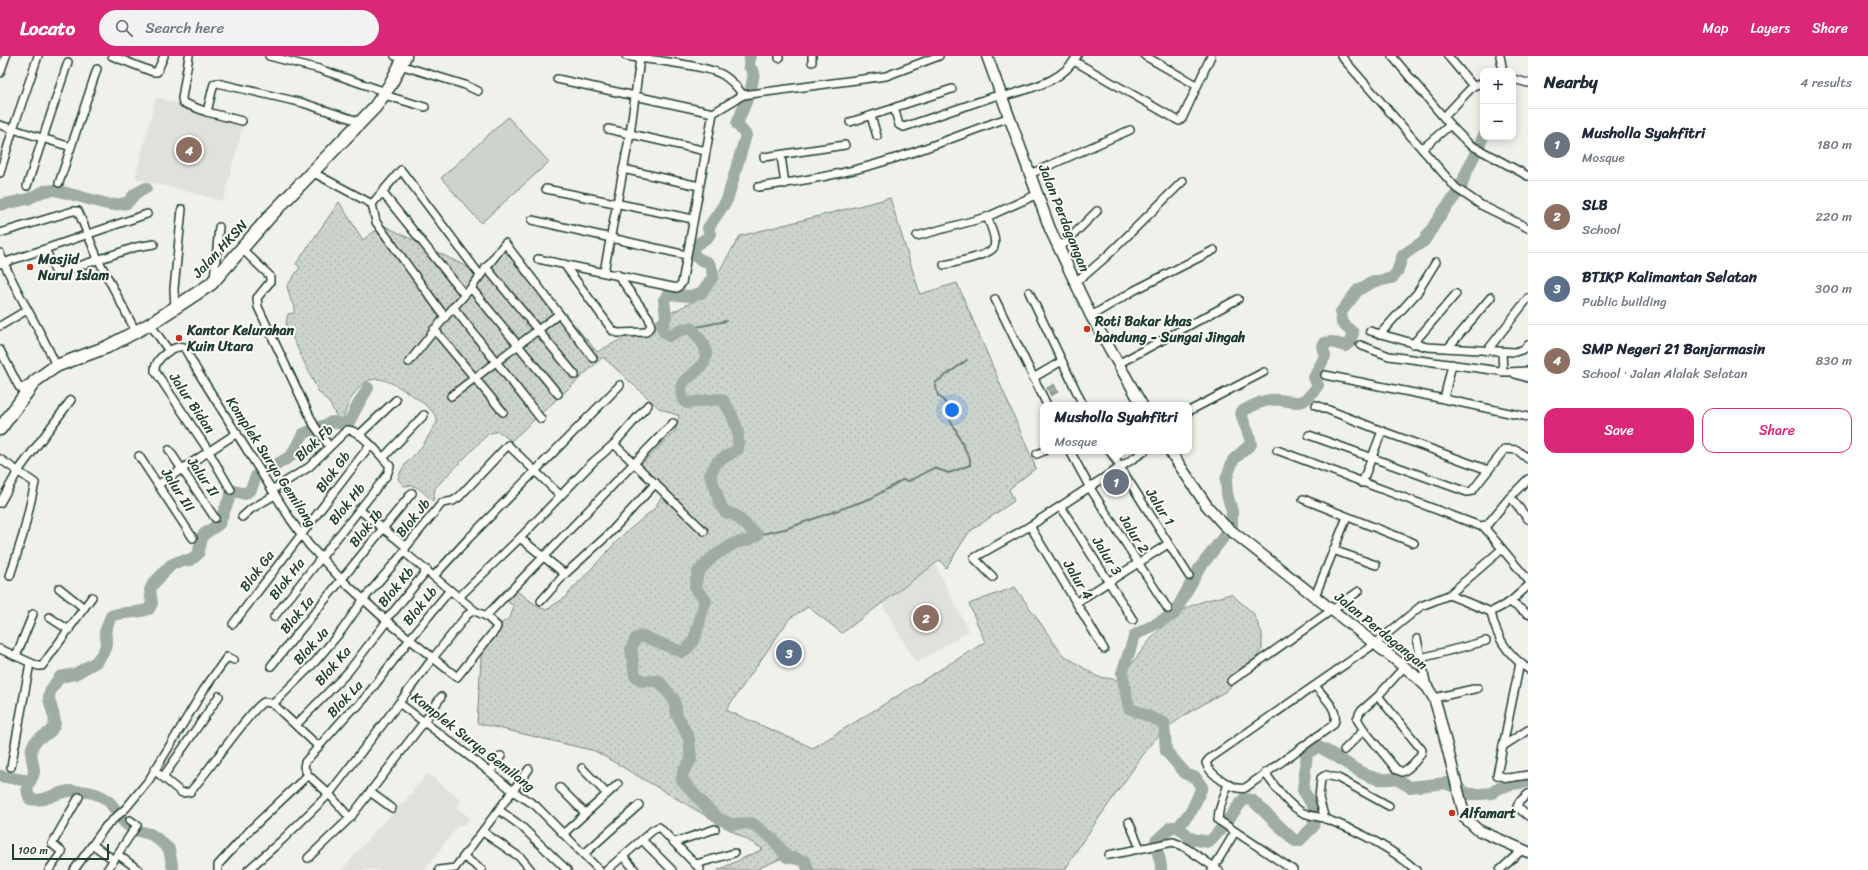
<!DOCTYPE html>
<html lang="en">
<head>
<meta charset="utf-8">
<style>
	:root { --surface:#fff; --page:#f2f2f3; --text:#1f2937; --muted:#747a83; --line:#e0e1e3; --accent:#db2777 }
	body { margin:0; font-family:Sriracha,sans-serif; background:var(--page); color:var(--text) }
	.controls { position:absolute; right:12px; top:12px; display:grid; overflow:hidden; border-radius:8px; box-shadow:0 2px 10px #0003 }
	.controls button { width:36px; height:36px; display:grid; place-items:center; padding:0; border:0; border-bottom:1px solid var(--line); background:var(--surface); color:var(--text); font:20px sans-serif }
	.scale { position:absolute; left:12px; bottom:10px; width:97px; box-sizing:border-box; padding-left:4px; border:2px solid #1f3d34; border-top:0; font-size:11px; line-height:14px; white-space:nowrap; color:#1f3d34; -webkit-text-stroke:3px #fdfcf7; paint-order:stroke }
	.you { position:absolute; left:952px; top:354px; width:14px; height:14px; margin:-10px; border:3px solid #fff; border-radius:50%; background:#1a73e8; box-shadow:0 0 0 6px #1a73e833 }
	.badge { display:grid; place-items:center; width:26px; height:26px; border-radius:50%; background:var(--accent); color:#fff; font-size:13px; font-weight:700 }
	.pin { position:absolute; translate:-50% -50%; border:2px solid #fff; box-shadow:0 1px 4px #0006 }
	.popup { position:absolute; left:1040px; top:346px; width:152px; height:52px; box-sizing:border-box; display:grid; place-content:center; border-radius:8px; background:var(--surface); filter:drop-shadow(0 1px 3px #0005); font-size:13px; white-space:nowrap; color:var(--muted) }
	.popup b { font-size:15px; color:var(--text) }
	.popup::after { content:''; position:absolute; left:50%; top:100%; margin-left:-8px; border:8px solid transparent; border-top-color:var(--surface) }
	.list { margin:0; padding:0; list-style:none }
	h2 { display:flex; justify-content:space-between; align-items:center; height:52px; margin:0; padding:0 16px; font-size:17px }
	h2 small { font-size:13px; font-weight:400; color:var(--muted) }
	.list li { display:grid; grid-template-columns:26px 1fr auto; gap:12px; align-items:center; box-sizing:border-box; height:72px; padding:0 16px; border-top:1px solid var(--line) }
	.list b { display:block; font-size:15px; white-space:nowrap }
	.list p { margin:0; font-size:13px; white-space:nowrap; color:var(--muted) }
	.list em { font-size:13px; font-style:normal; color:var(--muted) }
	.actions { display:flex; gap:8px; padding:12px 16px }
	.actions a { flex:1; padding:9px 0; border:1px solid var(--accent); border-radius:12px; text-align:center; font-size:14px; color:var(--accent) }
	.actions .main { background:var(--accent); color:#fff }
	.icon { flex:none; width:22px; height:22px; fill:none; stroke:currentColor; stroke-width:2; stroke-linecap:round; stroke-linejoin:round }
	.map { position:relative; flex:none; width:1528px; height:814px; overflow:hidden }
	header { display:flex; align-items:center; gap:24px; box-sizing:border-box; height:56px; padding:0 20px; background:var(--accent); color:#fff }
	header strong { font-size:19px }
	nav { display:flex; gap:22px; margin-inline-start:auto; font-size:14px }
	.search { width:280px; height:36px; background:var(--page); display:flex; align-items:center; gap:10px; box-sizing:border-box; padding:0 14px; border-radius:22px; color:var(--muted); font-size:15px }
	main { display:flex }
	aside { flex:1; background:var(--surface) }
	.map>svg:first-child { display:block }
	.built { fill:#dfe2dc }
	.grass { fill:url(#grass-dots); stroke:#768880 }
	.park { fill:#cdd3cd; stroke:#768880 }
	.water { fill:url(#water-waves); stroke:#6c8077 }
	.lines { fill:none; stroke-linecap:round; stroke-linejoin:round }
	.stream { stroke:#6c8077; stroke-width:2 }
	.river { stroke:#9faca4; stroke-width:12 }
	.street-casing { stroke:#1f3d34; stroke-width:10 }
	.secondary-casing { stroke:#1f3d34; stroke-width:13 }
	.primary-casing { stroke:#1f3d34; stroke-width:15 }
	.street { stroke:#fdfcf7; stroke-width:7 }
	.secondary { stroke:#fdfcf7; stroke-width:10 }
	.primary { stroke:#fdfcf7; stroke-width:12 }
	.poi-dot { fill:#c8321e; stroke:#fdfcf7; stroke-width:1.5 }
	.labels { text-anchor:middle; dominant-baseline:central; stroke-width:4; stroke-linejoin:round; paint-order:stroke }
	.street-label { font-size:14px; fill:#1f3d34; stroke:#fdfcf7 }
	.poi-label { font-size:14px; font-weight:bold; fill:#1f3d34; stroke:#fdfcf7; text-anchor:start }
</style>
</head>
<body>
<header>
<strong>Locato</strong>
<div class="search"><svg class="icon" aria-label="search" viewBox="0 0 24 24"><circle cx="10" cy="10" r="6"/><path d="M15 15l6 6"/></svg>Search here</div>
<nav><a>Map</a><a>Layers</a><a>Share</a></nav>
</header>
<main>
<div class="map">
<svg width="1528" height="814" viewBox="0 0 1528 814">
	<defs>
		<pattern id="grass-dots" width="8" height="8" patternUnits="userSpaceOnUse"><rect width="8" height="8" fill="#cdd3cd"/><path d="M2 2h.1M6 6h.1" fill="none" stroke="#b0b6b1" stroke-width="1.8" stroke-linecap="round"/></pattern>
		<pattern id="water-waves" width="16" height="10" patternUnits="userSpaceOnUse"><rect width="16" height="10" fill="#9faca4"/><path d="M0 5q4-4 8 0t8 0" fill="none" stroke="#818d86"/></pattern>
	</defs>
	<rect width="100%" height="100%" fill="#f0f1eb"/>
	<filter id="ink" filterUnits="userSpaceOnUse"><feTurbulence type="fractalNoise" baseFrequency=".025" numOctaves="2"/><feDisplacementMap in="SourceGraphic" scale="8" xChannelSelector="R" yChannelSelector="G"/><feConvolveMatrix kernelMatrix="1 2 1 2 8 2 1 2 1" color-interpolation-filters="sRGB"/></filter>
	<g filter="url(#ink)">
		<!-- built -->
		<g class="built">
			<polygon points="156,41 244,66 223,145 135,122"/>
			<polygon points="935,508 969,575 916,607 882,548"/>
			<polygon points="428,717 462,745 456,751 470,762 465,768 458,769 425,814 342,814 377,773 411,737"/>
		</g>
		<!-- grass -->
		<path class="grass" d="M 890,142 L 920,238 L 957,227 L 1036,412 L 1009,433 L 1014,445 L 969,476 L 946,512 L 940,504 L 842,577 L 808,551 L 790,562 L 726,654 L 813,692 L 985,586 L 969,548 L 1015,531 L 1062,598 L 1098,621 L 1120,624 C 1140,597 1165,558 1198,547 C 1209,543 1221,541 1231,538 L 1253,557 L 1262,577 L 1262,593 L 1246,616 L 1226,635 L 1188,657 L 1164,674 L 1150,689 L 1080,789 L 1065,814 L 813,814 L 810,804 L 796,796 L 755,814 L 718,814 L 763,793 L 595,695 L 477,667 L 482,586 L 497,570 L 510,562 L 514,550 L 503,543 L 514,533 L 539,551 L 546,554 L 563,543 L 623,479 L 655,452 L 664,436 L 657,425 L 641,408 L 675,375 L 679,360 L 659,352 L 603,301 L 511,385 L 498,375 L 488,378 L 435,432 L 433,445 C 423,437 418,427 404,430 L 398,423 C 402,406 418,399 426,384 C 428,381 430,377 432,374 C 433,372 436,369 437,366 C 440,354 395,327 384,324 C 361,317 347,346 343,364 L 339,365 L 330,348 L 318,335 L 286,268 L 288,258 L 294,257 L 295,250 L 291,245 L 287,230 L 299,213 L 300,211 L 296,208 L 339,146 L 363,184 L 383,169 L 483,219 L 508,189 L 597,296 L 705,239 L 740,180 Z"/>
		<!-- park -->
		<polygon class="park" points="508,61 549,106 481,167 441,122"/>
		<!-- water -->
		<polygon class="water" points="1054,328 1058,336 1051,340 1047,332"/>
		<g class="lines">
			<!-- stream -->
			<g class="stream">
				<polyline points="691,272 726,265"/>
				<path d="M 757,479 L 785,473 L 872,442 L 902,424 L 909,425 L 934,412 L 949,417 L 970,409 L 970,403 L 947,357 C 947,349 945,344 938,340 L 935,327 L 967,304"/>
			</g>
			<!-- river -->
			<g class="river">
				<path d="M 750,0 L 749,10 L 754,17 L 751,33 L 737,68 L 746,79 L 727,144 L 708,172 L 710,178 L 707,182 L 694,190 L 693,198 C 704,210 711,199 713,221 L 701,237 L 689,240 L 668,238 L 664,244 L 666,261 L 662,270 L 664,276 L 669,280 L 681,274 L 691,272 C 706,289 715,301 693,318 C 689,321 683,324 682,329 C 680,334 682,339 683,344 L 687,347 L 719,343 L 723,344 L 732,359 L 738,376 L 738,393 L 717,406 L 710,419 L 721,450 L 725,456 L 735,459 L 757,479 L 749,484 L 735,487 L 714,500 L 698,516 L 695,531 L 706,545 C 697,561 701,586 682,596 L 643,580 L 636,582 L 631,593 L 635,620 L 642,625 L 659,625 L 674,644 L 677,659 L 689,682 L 691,704 L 683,716 L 682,724 L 708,753 L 720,763 L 731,768 L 752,767 L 773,783 L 787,801 L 805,805 L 808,814"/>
				<polyline points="0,149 28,143 44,135 55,134 111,149 127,147 135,138 146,132"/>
				<polyline points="0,720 29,725"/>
				<path d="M 1178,771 L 1192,754 L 1202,731 L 1196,722 L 1186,718 L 1166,695 L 1164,667 L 1129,652 L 1122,617 L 1135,579 L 1174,558 L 1199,513 L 1232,470 L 1232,455 L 1227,438 L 1226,424 L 1233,404 L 1251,388 C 1250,377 1243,368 1241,356 C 1251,351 1259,345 1270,344 C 1294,341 1299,358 1318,329 L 1314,322 L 1325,300 L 1322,290 L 1324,287 L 1332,286 L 1345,290 L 1350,286 L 1353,277 L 1342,267 L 1341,256 L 1358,234 L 1373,226 L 1392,222 L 1397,216 L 1403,199 L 1424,185 L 1442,157 L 1461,132 L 1465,119 L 1483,81"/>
				<path d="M 1178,771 L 1192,783 L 1209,786 C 1223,773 1232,757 1244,743 L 1252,744 L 1295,785 L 1299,785 L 1313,771 L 1316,755 L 1303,734 L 1307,697 L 1318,691 C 1344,700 1365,730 1395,722 L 1410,731 L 1446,727 L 1469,738 L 1481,738 L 1492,737 L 1497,733 L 1511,728 L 1528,726"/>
				<path d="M 173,814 L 169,793 C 163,788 157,781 150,778 C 143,776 136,775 130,771 C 120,765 118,756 111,748 C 101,736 85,735 71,735 C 57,735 45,747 30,743 C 22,726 35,725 34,714 C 33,705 29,697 33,689 C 39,678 50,682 55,667 C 53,644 40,645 60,621 L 75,618 L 96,606 L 103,597 L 107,587 L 105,576 L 111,560 C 124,555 136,558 149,553 L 152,547 L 150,534 L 153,528 L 171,509 L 180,505 L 191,504 L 198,498 L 203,479 L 219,468 L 231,438 L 234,435 L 245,438 L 251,433 L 257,418 L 263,413 L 271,412 L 291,400 L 303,378 L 332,366 L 343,368 L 349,366 L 359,347 L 368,332"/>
				<path d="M 1161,814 C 1162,803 1155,795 1156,785 L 1171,771 L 1178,771"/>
			</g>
			<defs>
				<g id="street">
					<polyline points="38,0 13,73 71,91 97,13"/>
					<polyline points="112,0 153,16 157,16 164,0"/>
					<polyline points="189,0 182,42 183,47 186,48 207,56 213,31 214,28 217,27 303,47 361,66"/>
					<polyline points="269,0 319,13 386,36"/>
					<polyline points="395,0 403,3"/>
					<path d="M 626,0 C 648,4 707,9 723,19 C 731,24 738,32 743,39"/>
					<polyline points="1145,0 1196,29"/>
					<polyline points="1341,0 1456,132 1481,149 1528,172"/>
					<polyline points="1392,0 1450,69 1469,88 1528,120"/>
					<polyline points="1448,0 1473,30"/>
					<polyline points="1500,0 1503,15"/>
					<polyline points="779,2 779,0"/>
					<polyline points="1074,5 1179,65 1182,63 1211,0"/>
					<polyline points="812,6 812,0"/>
					<polyline points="400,9 465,29 478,35"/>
					<polyline points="0,17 6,0"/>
					<polyline points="557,23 713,57"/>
					<polyline points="1513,23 1528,27"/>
					<polyline points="952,33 896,51 895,55 899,69 904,71 1001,38"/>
					<polyline points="384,39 425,51"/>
					<path d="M 1002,41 C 1029,32 1062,27 1077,0"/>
					<polyline points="207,56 242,65"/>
					<polyline points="871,60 877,80"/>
					<polyline points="1444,61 1473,30 1483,27"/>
					<polyline points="850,66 895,52"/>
					<polyline points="0,69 13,73 0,117"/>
					<polyline points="608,73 706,95"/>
					<polyline points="1422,93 1450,69"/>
					<polyline points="781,100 785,128"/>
					<polyline points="764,101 845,89"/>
					<polyline points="623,113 699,130"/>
					<polyline points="312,116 372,148 401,114 480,219"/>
					<polyline points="1030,118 1130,74"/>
					<polyline points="59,127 71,91"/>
					<polyline points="27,130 68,6"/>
					<path d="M 758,131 C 802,125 846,118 889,104 C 930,92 969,75 1010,61"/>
					<polyline points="546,133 693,163"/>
					<polyline points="382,136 464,238"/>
					<polyline points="372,148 376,166 445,261"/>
					<polyline points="532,164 686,199"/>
					<polyline points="0,177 73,155 78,155 98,203 136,276"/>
					<polyline points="917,180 987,161 1038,138"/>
					<polyline points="45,193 147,158"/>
					<polyline points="1059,193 1097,155"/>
					<polyline points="243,194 270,220 270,226 257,242 258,251 314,369 329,390"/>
					<path d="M 0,197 C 15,237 40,271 56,310"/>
					<polyline points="538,203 677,232 682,227 713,57 743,39 886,20 939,0"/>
					<polyline points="0,208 45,193 55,215 58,217 136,191 154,188"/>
					<polyline points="564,208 613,275 618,277 646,276 651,270 649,262 617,218"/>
					<path d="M 944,209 C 953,207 991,199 994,191 C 997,182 990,169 987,161"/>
					<polyline points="486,211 575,319"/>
					<polyline points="604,216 630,78 640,3"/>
					<polyline points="214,223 219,171"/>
					<polyline points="1074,225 1084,220 1107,200 1183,125"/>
					<polyline points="471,232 558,338"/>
					<polyline points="1029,236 1083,349"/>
					<polyline points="995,243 1047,349"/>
					<polyline points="453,251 541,363"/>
					<polyline points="175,252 174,233 182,153"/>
					<polyline points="1091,260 1135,234 1214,194"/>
					<polyline points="150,268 169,295"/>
					<polyline points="0,270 27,254"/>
					<polyline points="434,273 503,356"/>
					<polyline points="1370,275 1427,291 1515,296 1524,293 1528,289"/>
					<polyline points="1380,278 1417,237 1436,206"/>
					<polyline points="1413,288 1456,238"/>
					<polyline points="1360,289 1389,300 1507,316 1528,315"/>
					<polyline points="1448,292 1491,241"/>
					<polyline points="0,294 19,331 22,332 30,327"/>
					<polyline points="1487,295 1528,242"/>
					<polyline points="1502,296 1503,316"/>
					<polyline points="409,306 445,261 471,232 505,187 593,302"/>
					<polyline points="1118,308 1238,243"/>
					<polyline points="1452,308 1444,343 1528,361"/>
					<polyline points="1515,318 1528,322"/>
					<polyline points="1325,319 1444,343"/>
					<polyline points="1033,322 1062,305"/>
					<polyline points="451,340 559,258"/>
					<polyline points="1316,349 1382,375 1488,414"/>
					<polyline points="1189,355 1264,316"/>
					<polyline points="359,379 396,344"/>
					<polyline points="1309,379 1467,436 1472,435 1505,393 1517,394 1528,403"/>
					<polyline points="614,388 704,475"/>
					<polyline points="169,394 215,462"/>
					<polyline points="1277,394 1480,470 1487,469 1510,441 1528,423"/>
					<polyline points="1070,395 1090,432 1168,553"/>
					<polyline points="1110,395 1189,520"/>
					<polyline points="1037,398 1044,395"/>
					<polyline points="139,400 193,482"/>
					<polyline points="383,402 424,359"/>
					<polyline points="0,403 35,427 23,479 10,520"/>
					<polyline points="1362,427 1382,375"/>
					<polyline points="159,428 237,377"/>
					<path d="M 231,434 L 206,391 L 155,315 C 154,303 173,289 184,291 L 198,316 L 291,464 L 309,489 L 341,523 L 387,565 L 433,602 L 399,647 L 490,716 L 514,736 L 535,749 L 599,814"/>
					<path d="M 272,434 L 309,411 L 347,374 C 359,372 382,401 390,410 L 387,419 L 274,561"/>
					<polyline points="1303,443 1414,487"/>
					<polyline points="1512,443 1528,463"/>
					<polyline points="0,447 18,415 71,344"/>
					<polyline points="1061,451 1133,564"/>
					<path d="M 359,453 C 374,467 390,477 406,491"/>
					<polyline points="242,461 251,453 275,439"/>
					<polyline points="1030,470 1104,593"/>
					<polyline points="1484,471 1528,524"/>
					<polyline points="520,482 565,518"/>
					<polyline points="1333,494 1376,509"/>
					<polyline points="404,496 474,554 475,555 486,560 497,570 496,573 457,621 433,602 467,559 474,554"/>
					<polyline points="434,520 469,482 620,329"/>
					<polyline points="993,521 974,502 1030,470 1145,395"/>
					<polyline points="59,532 84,552"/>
					<polyline points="1449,539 1491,556 1510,546 1528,530"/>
					<polyline points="1315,540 1347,461"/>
					<polyline points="459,541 520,482 593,406 614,388 648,349"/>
					<polyline points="541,545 565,518 608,479 656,427"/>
					<polyline points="1077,546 1168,488"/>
					<polyline points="1510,546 1528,558"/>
					<path d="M 1491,556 C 1496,581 1507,598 1528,613"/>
					<polyline points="486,560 673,367"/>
					<polyline points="49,561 69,574"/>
					<polyline points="385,563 394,555 427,514"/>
					<polyline points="233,568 370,389"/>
					<polyline points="1417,583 1427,631"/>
					<polyline points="0,593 38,610 42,610 92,541"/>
					<polyline points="16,600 33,558"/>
					<polyline points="1421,602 1486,585"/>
					<polyline points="1520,607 1497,719 1508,722 1528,719"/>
					<polyline points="271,610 412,437"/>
					<polyline points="1231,625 1359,535"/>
					<path d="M 1315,630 C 1323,640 1342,656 1333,669 L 1245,732 C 1234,735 1209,718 1206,707 L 1209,703 L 1376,587 L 1421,550 L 1449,539 L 1502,493"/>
					<path d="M 1378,640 L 1422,694 C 1421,701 1409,713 1402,716 L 1396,713 L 1364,674 L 1357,663 L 1360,656 L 1378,640 L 1404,611"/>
					<polyline points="1434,642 1478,632"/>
					<polyline points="273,648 315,606 342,574 363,544 404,496 406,491 442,447 453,445 459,441 508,389 560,439"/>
					<polyline points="296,669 348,616 387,565"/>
					<polyline points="1503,690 1528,674"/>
					<polyline points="1344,694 1364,674"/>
					<polyline points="11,711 30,607"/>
					<polyline points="582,712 607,738"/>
					<path d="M 154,714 L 182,737 L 190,736 C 202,724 254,649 264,646 C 267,646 270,647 273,648 L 318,690"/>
					<polyline points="490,716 501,700"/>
					<path d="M 1265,717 C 1275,730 1285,746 1300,755 C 1307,760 1318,760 1326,763 C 1358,775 1390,791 1416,814"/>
					<polyline points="163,721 219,640"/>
					<polyline points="1228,728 1219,755 1218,764 1293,814"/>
					<polyline points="560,732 585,757"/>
					<polyline points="370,736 392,752"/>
					<polyline points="1528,738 1519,746 1517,751 1528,760"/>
					<polyline points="499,754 521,770 567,814"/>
					<polyline points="350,762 424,666 441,641"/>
					<polyline points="1325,763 1319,742 1321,722 1326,719 1338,722 1389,750"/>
					<polyline points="1129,766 1140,792"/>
					<polyline points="483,776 521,802 531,814"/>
					<polyline points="563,778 618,728"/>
					<polyline points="642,784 672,814"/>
					<polyline points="675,786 715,773"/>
					<polyline points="93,789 114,804"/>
					<polyline points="117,798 139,814"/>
					<polyline points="584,798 639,749"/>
					<polyline points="1109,799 1173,786 1183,790 1214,811 1212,814"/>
					<polyline points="623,800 635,814"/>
					<polyline points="464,801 482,814"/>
					<polyline points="308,802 350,762 329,738 308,719 304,711 305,706 352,653 357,651 365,642 410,583 450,534"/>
					<polyline points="696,808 734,797"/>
					<polyline points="49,814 62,796 52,788 79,741"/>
					<polyline points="74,814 106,770 126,752 149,724 203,635 227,601 234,604"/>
					<polyline points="107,814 137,769 130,764"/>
					<polyline points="218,814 218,809 251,773 308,719"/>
					<polyline points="248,814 282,784 329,738 399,647"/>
					<polyline points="439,814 455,812 529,713"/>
					<polyline points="607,814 653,774 659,771 700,813"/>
					<polyline points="1219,814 1214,811 1235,776"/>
					<polyline points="1500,814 1522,794"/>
				</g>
				<g id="secondary">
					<polyline points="987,0 1050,173 1091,260 1142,349"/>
					<polyline points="1170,395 1207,450 1224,469 1412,617 1427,631 1434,642 1438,655 1465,762 1478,774 1528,796"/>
				</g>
				<polyline id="primary" points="0,373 35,325 46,317 56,310 107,291 150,268 211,228 271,159 375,51 390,29 405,0"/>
			</defs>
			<!-- street casing -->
			<use href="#street" class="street-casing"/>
			<!-- secondary casing -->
			<use href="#secondary" class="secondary-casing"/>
			<!-- primary casing -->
			<use href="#primary" class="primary-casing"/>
			<!-- street -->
			<use href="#street" class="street"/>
			<!-- secondary -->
			<use href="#secondary" class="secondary"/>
			<!-- primary -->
			<use href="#primary" class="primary"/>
		</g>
	</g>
	<!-- markers -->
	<g class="poi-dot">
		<circle cx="30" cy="211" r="4"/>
		<circle cx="1087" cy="273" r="4"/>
		<circle cx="179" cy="282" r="4"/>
		<circle cx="1452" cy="757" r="4"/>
	</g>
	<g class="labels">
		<!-- street labels -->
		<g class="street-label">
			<text transform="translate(1064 162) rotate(68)">Jalan Perdagangan</text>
			<text transform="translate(220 193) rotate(-47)">Jalan HKSN</text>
			<text transform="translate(192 347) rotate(56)">Jalur Bidan</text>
			<text transform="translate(314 387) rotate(-43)">Blok Fb</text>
			<text transform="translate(271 406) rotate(57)">Komplek Surya Gemilang</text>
			<text transform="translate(333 416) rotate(-53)">Blok Gb</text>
			<text transform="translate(203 421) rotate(56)">Jalur II</text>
			<text transform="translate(178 434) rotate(57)">Jalur III</text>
			<text transform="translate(347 448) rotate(-51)">Blok Hb</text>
			<text transform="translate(1160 451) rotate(58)">Jalur 1</text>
			<text transform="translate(413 462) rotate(-51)">Blok Jb</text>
			<text transform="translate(366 472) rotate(-51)">Blok Ib</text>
			<text transform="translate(1134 478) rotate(58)">Jalur 2</text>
			<text transform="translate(1107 500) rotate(58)">Jalur 3</text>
			<text transform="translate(257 515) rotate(-53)">Blok Ga</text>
			<text transform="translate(287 523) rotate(-52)">Blok Ha</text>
			<text transform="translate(1078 524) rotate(59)">Jalur 4</text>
			<text transform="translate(396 531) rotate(-50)">Blok Kb</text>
			<text transform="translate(420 550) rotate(-51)">Blok Lb</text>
			<text transform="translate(297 559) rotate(-50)">Blok Ia</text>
			<text transform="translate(1381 575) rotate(39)">Jalan Perdagangan</text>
			<text transform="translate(311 590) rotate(-48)">Blok Ja</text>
			<text transform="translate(333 610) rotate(-49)">Blok Ka</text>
			<text transform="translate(345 643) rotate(-47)">Blok La</text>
			<text transform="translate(473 686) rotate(38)">Komplek Surya Gemilang</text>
		</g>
		<!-- poi labels -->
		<g class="poi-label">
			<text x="38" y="203">Masjid<tspan x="38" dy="16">Nurul Islam</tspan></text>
			<text x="1095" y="265">Roti Bakar khas<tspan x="1095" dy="16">bandung - Sungai Jingah</tspan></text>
			<text x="187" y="274">Kantor Kelurahan<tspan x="187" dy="16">Kuin Utara</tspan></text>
			<text x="1460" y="757">Alfamart</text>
		</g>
	</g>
</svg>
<div class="controls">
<button>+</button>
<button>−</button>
</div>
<div class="scale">100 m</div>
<div class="you"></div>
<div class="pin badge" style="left:1116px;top:426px;background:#6b7280">1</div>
<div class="popup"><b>Musholla Syahfitri</b>Mosque</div>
<div class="pin badge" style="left:926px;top:562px;background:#8d6e63">2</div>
<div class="pin badge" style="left:789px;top:597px;background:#5c6f8a">3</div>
<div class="pin badge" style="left:189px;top:94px;background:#8d6e63">4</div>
</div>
<aside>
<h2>Nearby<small>4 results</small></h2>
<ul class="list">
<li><span class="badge" style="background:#6b7280">1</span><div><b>Musholla Syahfitri</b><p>Mosque</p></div><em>180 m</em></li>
<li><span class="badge" style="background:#8d6e63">2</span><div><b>SLB</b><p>School</p></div><em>220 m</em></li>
<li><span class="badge" style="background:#5c6f8a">3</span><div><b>BTIKP Kalimantan Selatan</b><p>Public building</p></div><em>300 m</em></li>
<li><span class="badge" style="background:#8d6e63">4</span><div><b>SMP Negeri 21 Banjarmasin</b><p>School · Jalan Alalak Selatan</p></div><em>830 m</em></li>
</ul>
<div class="actions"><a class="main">Save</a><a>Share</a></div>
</aside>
</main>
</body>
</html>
